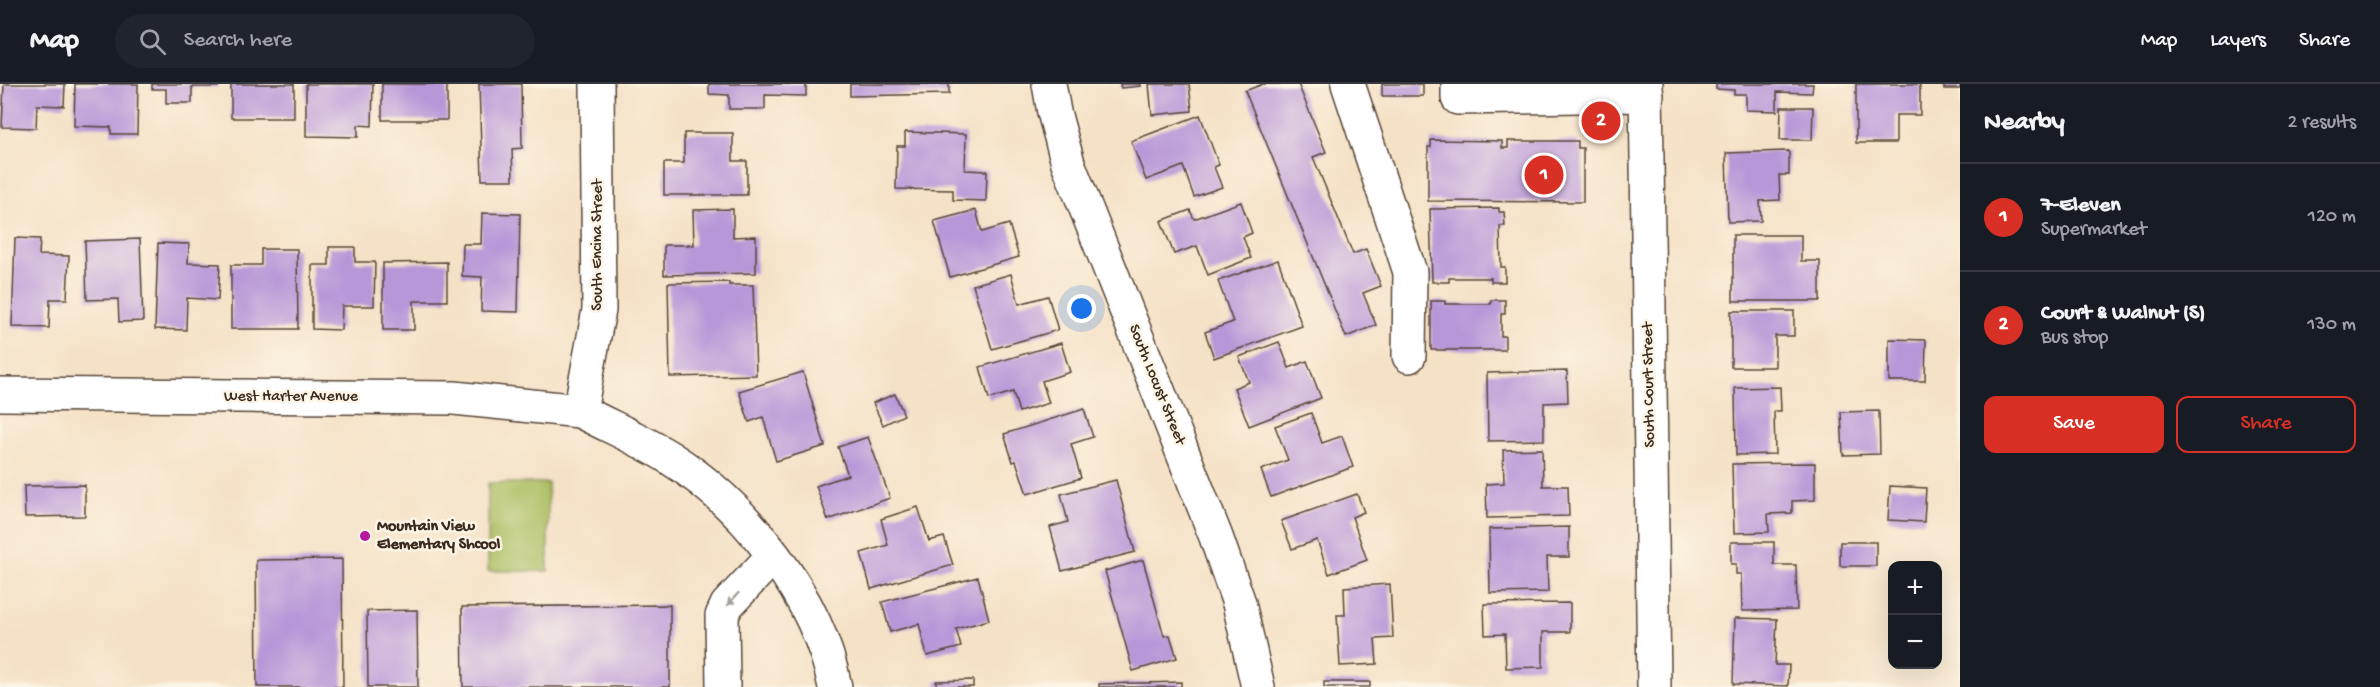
<!DOCTYPE html>
<html lang="en">
<head>
<meta charset="utf-8">
<style>
	:root { --surface:#171b24; --page:#20242c; --text:#f1f3f6; --muted:#9ea1a6; --line:#363941; --accent:#d93025 }
	body { margin:0; font-family:"Gochi Hand",sans-serif; background:var(--page); color:var(--text) }
	.controls { position:absolute; right:18px; bottom:18px; display:grid; overflow:hidden; border-radius:12px; box-shadow:0 6px 24px #0002 }
	.controls button { width:54px; height:54px; display:grid; place-items:center; padding:0; border:0; border-bottom:2px solid var(--line); background:var(--surface); color:var(--text); font:30px sans-serif }
	.you { position:absolute; left:1082px; top:225px; width:21px; height:21px; margin:-15px; border:4px solid #fff; border-radius:50%; background:#1a73e8; box-shadow:0 0 0 9px #1a73e833 }
	.badge { display:grid; place-items:center; width:39px; height:39px; border-radius:50%; background:var(--accent); color:#fff; font-size:20px; font-weight:700 }
	.pin { position:absolute; translate:-50% -50%; border:3px solid #fff; box-shadow:0 2px 6px #0006 }
	.list { margin:0; padding:0; list-style:none }
	h2 { display:flex; justify-content:space-between; align-items:center; height:78px; margin:0; padding:0 24px; font-size:26px }
	h2 small { font-size:20px; font-weight:400; color:var(--muted) }
	.list li { display:grid; grid-template-columns:39px 1fr auto; gap:18px; align-items:center; box-sizing:border-box; height:108px; padding:0 24px; border-top:2px solid var(--line) }
	.list b { display:block; font-size:22px; white-space:nowrap }
	.list p { margin:0; font-size:20px; white-space:nowrap; color:var(--muted) }
	.list em { font-size:20px; font-style:normal; color:var(--muted) }
	.actions { display:flex; gap:12px; padding:18px 24px }
	.actions a { flex:1; padding:14px 0; border:2px solid var(--accent); border-radius:12px; text-align:center; font-size:21px; color:var(--accent) }
	.actions .main { background:var(--accent); color:#fff }
	.icon { flex:none; width:33px; height:33px; fill:none; stroke:currentColor; stroke-width:2; stroke-linecap:round; stroke-linejoin:round }
	.map { position:relative; flex:none; width:1960px; height:603px; overflow:hidden }
	header { display:flex; align-items:center; gap:36px; box-sizing:border-box; height:84px; padding:0 30px; background:var(--surface); border-bottom:2px solid var(--line) }
	header strong { font-size:28px }
	nav { display:flex; gap:33px; margin-inline-start:auto; font-size:21px }
	.search { width:420px; height:54px; background:var(--page); display:flex; align-items:center; gap:15px; box-sizing:border-box; padding:0 21px; border-radius:33px; color:var(--muted); font-size:22px }
	main { display:flex }
	aside { flex:1; background:var(--surface) }
	.map>svg:first-child { display:block }
	.green { fill:#abbe62; stroke:#737440; stroke-width:1.5 }
	.building { fill:#b897d8 }
	.lines { fill:none; stroke-linecap:round; stroke-linejoin:round }
	.minor-casing { stroke:#574537; stroke-width:36 }
	.minor { stroke:#fff; stroke-width:33 }
	.oneway { fill:#a79f9a }
	.poi-dot { fill:#b5179e; stroke:#fcf5e5; stroke-width:2 }
	.labels { text-anchor:middle; dominant-baseline:central; stroke-width:5; stroke-linejoin:round; paint-order:stroke }
	.street-label { font-size:16px; fill:#3b2a1e; stroke:#fcf5e5 }
	.poi-label { font-size:16px; font-weight:bold; fill:#3b2a1e; stroke:#fcf5e5; text-anchor:start }
</style>
</head>
<body>
<header>
<strong>Map</strong>
<div class="search"><svg class="icon" aria-label="search" viewBox="0 0 24 24"><circle cx="10" cy="10" r="6"/><path d="M15 15l6 6"/></svg>Search here</div>
<nav><a>Map</a><a>Layers</a><a>Share</a></nav>
</header>
<main>
<div class="map">
<svg width="1960" height="603" viewBox="0 0 1960 603">
	<rect width="100%" height="100%" fill="#fcf5e5"/>
	<filter id="ink" filterUnits="userSpaceOnUse"><feTurbulence type="fractalNoise" baseFrequency=".0167" numOctaves="2"/><feDisplacementMap in="SourceGraphic" scale="12" xChannelSelector="R" yChannelSelector="G"/><feConvolveMatrix kernelMatrix="1 2 1 2 8 2 1 2 1" color-interpolation-filters="sRGB"/></filter>
	<filter id="wash" filterUnits="userSpaceOnUse"><feTurbulence type="fractalNoise" baseFrequency=".008" numOctaves="4" result="noise"/><feDisplacementMap in="SourceGraphic" scale="24" xChannelSelector="R" yChannelSelector="G"/><feGaussianBlur stdDeviation="1.35" result="paint"/><feColorMatrix in="noise" values="0 0 0 0 0 0 0 0 0 0 0 0 0 0 0 0 0 1.4 0 .05"/><feComposite in="paint" operator="in"/></filter>
	<g filter="url(#wash)">
		<rect width="100%" height="100%" fill="#f5e1c6"/>
		<!-- green -->
		<rect class="green" x="488" y="399" width="60" height="88"/>
		<g id="blocks">
			<!-- building -->
			<g class="building">
				<polygon points="4,0 65,0 64,22 37,21 36,44 2,43"/>
				<polygon points="75,0 138,0 137,50 111,50 111,43 74,42"/>
				<polygon points="152,0 218,0 218,3 192,3 192,19 166,19 166,5 152,5"/>
				<rect x="231" y="0" width="63" height="34"/>
				<polygon points="306,0 373,0 372,42 358,41 358,53 306,52"/>
				<rect x="382" y="0" width="65" height="36"/>
				<polygon points="479,0 521,0 522,64 512,65 513,96 482,96"/>
				<polygon points="709,0 806,0 806,12 765,11 765,25 729,25 729,11 709,10"/>
				<polygon points="850,0 949,0 949,10 850,12"/>
				<polygon points="1120,0 1141,0 1141,2 1121,4"/>
				<polygon points="1149,0 1189,0 1192,27 1152,31"/>
				<polygon points="1263,0 1298,0 1326,68 1313,73 1353,170 1366,165 1381,202 1363,209 1376,241 1346,253 1245,7"/>
				<rect x="1382" y="0" width="41" height="12"/>
				<polygon points="1716,0 1813,0 1812,9 1777,8 1777,27 1746,26 1746,10 1734,10 1734,6 1716,5"/>
				<polygon points="1856,0 1920,0 1920,31 1896,31 1896,59 1856,59"/>
				<rect x="1944" y="0" width="16" height="5"/>
				<polygon points="1781,23 1813,23 1812,56 1780,56"/>
				<polygon points="1200,31 1219,81 1214,83 1222,103 1194,113 1183,82 1146,96 1131,57"/>
				<polygon points="905,48 966,50 965,86 987,87 986,117 953,116 953,106 896,105 897,62 905,62"/>
				<polygon points="684,49 733,49 733,77 747,77 747,111 664,111 664,79 684,79"/>
				<polygon points="1431,56 1502,57 1502,64 1508,64 1508,57 1578,57 1578,64 1583,64 1583,118 1428,117 1428,63 1431,63"/>
				<polygon points="1789,67 1789,91 1779,91 1780,116 1760,117 1761,137 1728,138 1726,69"/>
				<polygon points="1241,118 1252,149 1243,153 1251,174 1208,191 1197,162 1174,170 1161,137 1190,126 1194,135"/>
				<polygon points="1499,124 1499,128 1504,128 1505,142 1500,142 1501,183 1505,183 1505,198 1491,198 1491,194 1449,194 1449,198 1432,198 1430,125"/>
				<polygon points="733,125 733,153 756,152 756,189 664,191 664,161 694,161 693,126"/>
				<polygon points="976,126 982,148 1009,140 1019,173 950,193 934,137"/>
				<polygon points="482,129 520,130 518,228 481,227 482,193 462,192 463,160 481,160"/>
				<polygon points="1733,151 1801,151 1801,177 1820,177 1820,217 1733,217"/>
				<polygon points="15,154 40,155 39,171 69,172 67,215 50,215 49,244 12,243"/>
				<polygon points="140,155 143,237 119,238 118,215 87,216 85,157"/>
				<polygon points="158,159 189,160 188,179 220,180 218,216 187,214 186,246 155,245"/>
				<polygon points="329,163 355,163 355,178 375,178 374,222 342,222 341,246 312,245 312,181 329,181"/>
				<polygon points="261,165 297,165 298,245 231,245 231,181 261,181"/>
				<polygon points="1278,176 1302,242 1214,274 1205,248 1233,238 1218,197"/>
				<polygon points="447,178 447,217 414,217 414,246 383,246 383,179"/>
				<polygon points="1011,190 1019,220 1048,212 1058,246 992,265 973,201"/>
				<polygon points="729,198 729,201 753,201 756,291 670,293 668,199"/>
				<polygon points="1491,216 1505,216 1505,230 1501,230 1501,252 1505,252 1505,266 1431,266 1431,217 1445,217 1445,220 1491,220"/>
				<polygon points="1731,227 1794,227 1794,252 1775,252 1775,283 1731,283"/>
				<polygon points="1889,255 1926,256 1925,297 1889,297"/>
				<polygon points="1279,258 1289,284 1307,277 1321,314 1249,342 1234,304 1249,298 1239,273"/>
				<polygon points="1061,259 1070,288 1042,297 1049,319 1019,328 1013,308 989,315 980,283"/>
				<polygon points="1567,287 1568,318 1544,319 1544,356 1488,357 1487,289"/>
				<polygon points="803,288 825,362 776,377 763,333 749,338 739,307"/>
				<polygon points="1780,303 1781,327 1774,327 1775,370 1736,371 1735,304"/>
				<polygon points="895,310 904,331 883,341 873,319"/>
				<polygon points="1084,325 1093,353 1071,360 1081,394 1027,410 1016,377 1013,378 1004,350"/>
				<polygon points="1879,327 1880,370 1843,371 1841,328"/>
				<polygon points="1311,329 1322,359 1342,352 1353,383 1271,413 1261,386 1288,376 1275,342"/>
				<polygon points="868,353 890,414 828,436 816,402 848,391 838,363"/>
				<polygon points="1542,365 1543,402 1568,402 1569,432 1487,434 1486,400 1504,399 1503,366"/>
				<polygon points="1815,379 1815,416 1792,417 1792,429 1768,430 1769,448 1734,449 1732,380"/>
				<polygon points="1116,396 1135,468 1062,487 1050,443 1068,438 1061,410"/>
				<polygon points="85,401 85,432 25,433 24,402"/>
				<polygon points="1890,402 1926,404 1924,438 1888,436"/>
				<polygon points="1357,410 1364,428 1352,433 1367,476 1329,490 1317,456 1292,465 1281,437"/>
				<polygon points="918,423 929,457 944,453 953,481 871,505 861,469 888,461 881,435"/>
				<polygon points="1569,443 1569,473 1547,473 1548,508 1490,509 1489,445"/>
				<polygon points="1731,458 1774,458 1774,481 1796,481 1797,526 1742,527 1741,490 1736,490 1736,480 1731,480"/>
				<rect x="1840" y="458" width="36" height="24"/>
				<polygon points="342,475 343,603 257,603 256,476"/>
				<polygon points="1143,476 1164,552 1170,551 1177,574 1133,587 1105,487"/>
				<polygon points="978,493 989,536 956,545 961,563 927,572 919,540 890,548 882,518"/>
				<polygon points="1390,500 1393,554 1375,555 1377,580 1340,582 1337,531 1345,531 1344,503"/>
				<polygon points="1570,519 1570,548 1543,548 1543,583 1506,584 1505,550 1485,551 1484,520"/>
				<polygon points="670,521 670,603 463,603 462,523"/>
				<polygon points="417,526 418,603 368,603 367,527"/>
				<polygon points="1735,534 1777,535 1775,581 1789,581 1788,602 1733,600"/>
				<polygon points="973,596 973,603 936,603 936,597"/>
				<polygon points="1181,598 1181,603 1099,603 1099,600"/>
				<rect x="1324" y="598" width="46" height="5"/>
			</g>
		</g>
	</g>
	<g filter="url(#ink)">
		<use href="#blocks" fill-opacity="0" stroke="#574537" stroke-width="1.5"/>
		<g class="lines">
			<defs>
				<g id="minor">
					<path d="M 597,0 L 599,226 L 580,327 C 610,343 642,356 670,374 C 746,422 818,513 835,603"/>
					<polyline points="1049,0 1054,28 1068,79 1216,453 1239,519 1258,603"/>
					<polyline points="1348,0 1410,188 1409,272"/>
					<polyline points="1458,0 1458,14 1647,11"/>
					<polyline points="1646,0 1654,603"/>
					<polyline points="0,310 454,314 580,327"/>
					<polyline points="723,603 722,532 727,521 773,472"/>
				</g>
			</defs>
			<!-- minor casing -->
			<use href="#minor" class="minor-casing"/>
			<!-- minor -->
			<use href="#minor" class="minor"/>
		</g>
		<!-- one-way arrows -->
		<defs><path id="oneway-solid" d="M-6-.8H1V-3.2L6.5 0L1 3.2V.8H-6Z" transform="scale(1.5)"/></defs>
		<use class="oneway" href="#oneway-solid" transform="translate(733 515) rotate(132)"/>
	</g>
	<!-- markers -->
	<circle class="poi-dot" cx="365" cy="452" r="6"/>
	<g class="labels">
		<!-- street labels -->
		<g class="street-label">
			<text transform="translate(598 161) rotate(-90)">South Encina Street</text>
			<text transform="translate(1156 301) rotate(68)">South Locust Street</text>
			<text transform="translate(1650 301) rotate(-91)">South Court Street</text>
			<text x="291" y="313">West Harter Avenue</text>
		</g>
		<!-- poi labels -->
		<g class="poi-label">
			<text x="377" y="443">Mountain View<tspan x="377" dy="18">Elementary Shcool</tspan></text>
		</g>
	</g>
</svg>
<div class="controls">
<button>+</button>
<button>−</button>
</div>
<div class="you"></div>
<div class="pin badge" style="left:1544px;top:91px">1</div>
<div class="pin badge" style="left:1601px;top:37px">2</div>
</div>
<aside>
<h2>Nearby<small>2 results</small></h2>
<ul class="list">
<li><span class="badge">1</span><div><b>7-Eleven</b><p>Supermarket</p></div><em>120 m</em></li>
<li><span class="badge">2</span><div><b>Court &amp; Walnut (S)</b><p>Bus stop</p></div><em>130 m</em></li>
</ul>
<div class="actions"><a class="main">Save</a><a>Share</a></div>
</aside>
</main>
</body>
</html>
